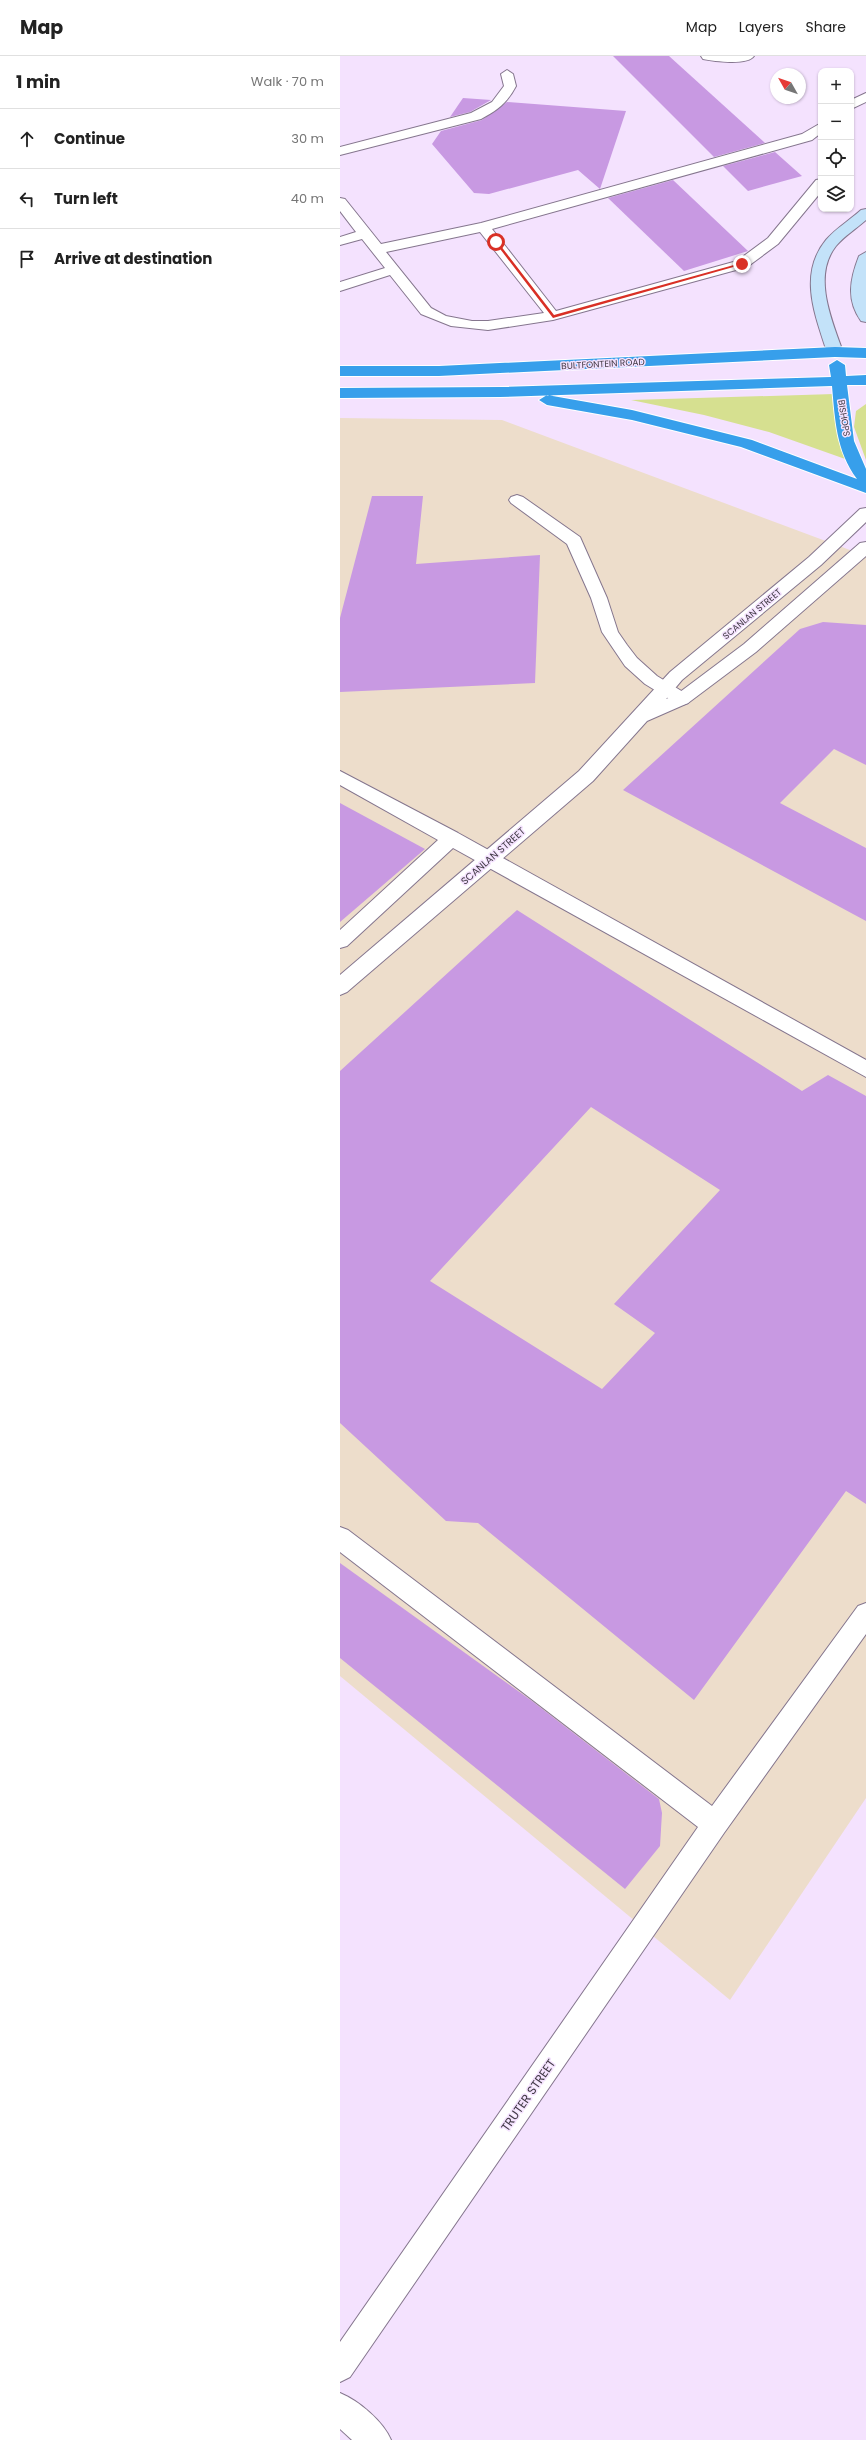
<!DOCTYPE html>
<html lang="en">
<head>
<meta charset="utf-8">
<style>
	:root { --surface:#fff; --page:#f6f6f6; --text:#222; --muted:#767676; --line:#e0e0e0 }
	body { margin:0; font-family:Poppins,sans-serif; background:var(--page); color:var(--text) }
	.controls { position:absolute; right:12px; top:12px; display:grid; overflow:hidden; border-radius:8px; box-shadow:0 1px 3px #0004 }
	.controls button { width:36px; height:36px; display:grid; place-items:center; padding:0; border:0; border-bottom:1px solid var(--line); background:var(--surface); color:var(--text); font:20px sans-serif }
	.compass { position:absolute; left:430px; top:12px; width:36px; height:36px; border-radius:50%; background:var(--surface); box-shadow:0 1px 3px #0004; rotate:310deg }
	.stop { position:absolute; width:12px; height:12px; margin:-9px; border:3px solid #d93025; border-radius:50%; background:#fff }
	.stop.end { background:#d93025; border-color:#fff; box-shadow:0 1px 4px #0008 }
	.list { margin:0; padding:0; list-style:none }
	h2 { display:flex; justify-content:space-between; align-items:center; height:52px; margin:0; padding:0 16px; font-size:17px }
	h2 small { font-size:13px; font-weight:400; color:var(--muted) }
	.list li { display:grid; grid-template-columns:26px 1fr auto; gap:12px; align-items:center; box-sizing:border-box; height:60px; padding:0 16px; border-top:1px solid var(--line) }
	.list b { display:block; font-size:15px; white-space:nowrap }
	.list em { font-size:13px; font-style:normal; color:var(--muted) }
	.icon { flex:none; width:22px; height:22px; fill:none; stroke:currentColor; stroke-width:2; stroke-linecap:round; stroke-linejoin:round }
	.map { position:relative; flex:none; width:526px; height:2384px; overflow:hidden }
	header { display:flex; align-items:center; gap:24px; box-sizing:border-box; height:56px; padding:0 20px; background:var(--surface); border-bottom:1px solid var(--line) }
	header strong { font-size:19px }
	nav { display:flex; gap:22px; margin-inline-start:auto; font-size:14px }
	main { display:flex }
	aside { flex:1; background:var(--surface) }
	.map>svg:first-child { display:block }
	.education { fill:#edddcb }
	.green { fill:#d6e090 }
	.building { fill:#c899e2; fill-rule:evenodd }
	.lines { fill:none; stroke-linecap:round; stroke-linejoin:round }
	.lane-casing { stroke:#85768e; stroke-width:2 }
	.street-casing { stroke:#85768e; stroke-width:2 }
	.secondary-casing { stroke:#85768e; stroke-width:2 }
	.highway-casing { stroke:#fff; stroke-width:2 }
	.lane { fill:#fff; fill-rule:evenodd }
	.street { fill:#fff; fill-rule:evenodd }
	.secondary { fill:#c3e2f9; fill-rule:evenodd }
	.highway { fill:#379feb; fill-rule:evenodd }
	.route { fill:#d93025 }
	.labels { text-anchor:middle; dominant-baseline:central; stroke-width:3; stroke-linejoin:round; paint-order:stroke }
	.far-street-label { font-size:9px; fill:#3f3843; stroke:#f4e2fe }
	.street-label { font-size:10px; fill:#3f3843; stroke:#f4e2fe }
	.near-street-label { font-size:12px; fill:#3f3843; stroke:#f4e2fe }
</style>
</head>
<body>
<header>
<strong>Map</strong>
<nav><a>Map</a><a>Layers</a><a>Share</a></nav>
</header>
<main>
<aside>
<h2>1 min<small>Walk · 70 m</small></h2>
<ul class="list">
<li><svg class="icon" aria-label="ahead" viewBox="0 0 24 24"><path d="M12 20V5M6 11l6-6 6 6"/></svg><div><b>Continue</b></div><em>30 m</em></li>
<li><svg class="icon" aria-label="left" viewBox="0 0 24 24"><path d="M17 20v-9H6M10 6l-5 5 5 5"/></svg><div><b>Turn left</b></div><em>40 m</em></li>
<li><svg class="icon" aria-label="arrive" viewBox="0 0 24 24"><path d="M6 21V4h12l-3 4 3 4H6"/></svg><div><b>Arrive at destination</b></div></li>
</ul>
</aside>
<div class="map">
<svg width="526" height="2384" viewBox="0 0 526 2384">
	<rect width="100%" height="100%" fill="#f4e2fe"/>
	<!-- education -->
	<polygon class="education" points="0,362 162,364 526,500 526,1742 390,1944 0,1620"/>
	<!-- green -->
	<g class="green">
		<polygon points="494,338 508,404 429,376 364,359 291,344"/>
		<polygon points="526,348 526,404 514,371 516,355"/>
	</g>
	<!-- building -->
	<g class="building">
		<polygon points="273,0 329,0 425,87 374,101"/>
		<polygon points="123,42 151,44 130,56 110,61"/>
		<polygon points="167,46 286,55 260,133 238,114 149,138 134,137 92,88 101,75 142,64"/>
		<polygon points="435,96 462,120 408,135 383,110"/>
		<polygon points="333,124 408,195 344,215 268,142"/>
		<polygon points="32,440 83,440 76,508 200,499 195,627 0,636 0,562"/>
		<polygon points="483,566 526,569 526,709 494,693 440,747 526,792 526,865 283,734 460,573"/>
		<polygon points="0,747 85,793 0,866"/>
		<path d="M 177,854 L 462,1035 L 488,1019 L 526,1040 L 526,1448 L 506,1435 L 354,1644 L 138,1467 L 106,1465 L 0,1367 L 0,1015 ZM 251,1051 L 380,1134 L 274,1248 L 315,1277 L 262,1333 L 90,1225 Z"/>
		<polygon points="0,1507 192,1645 319,1743 322,1757 320,1790 285,1833 0,1602"/>
	</g>
	<g class="lines">
		<defs>
			<g id="lane">
				<path d="M 361,0 L 414,0 C 407,10 373,5 363,3 Z"/>
				<path d="M 167,14 L 173,18 L 176,30 C 167,47 158,54 141,63 L 0,99 L 0,91 L 131,57 L 152,46 L 164,30 L 161,18 Z"/>
				<polygon points="526,37 526,46 511,53 511,44"/>
				<path d="M 481,67 L 481,77 L 472,84 L 152,173 L 216,255 L 397,205 L 428,182 L 476,124 L 481,123 L 481,136 L 438,188 L 407,211 L 213,264 L 148,274 L 111,270 L 81,258 L 50,219 L 0,235 L 0,226 L 45,212 L 22,183 L 0,189 L 0,181 L 16,176 L 0,155 L 0,142 L 5,143 L 41,188 L 141,167 L 462,78 ZM 140,176 L 204,257 L 148,265 L 132,265 L 106,260 L 91,252 L 46,196 Z"/>
				<polygon points="177,439 183,441 240,481 267,542 278,576 287,589 297,602 317,620 348,639 351,643 348,647 342,649 336,647 305,628 285,610 262,576 251,542 227,488 171,447 169,444 171,441"/>
				<polygon points="0,715 118,777 526,1004 526,1021 113,792 7,890 0,892 0,874 98,784 0,729"/>
				<polygon points="0,1471 8,1474 372,1750 518,1550 526,1547 526,1578 384,1777 10,2321 0,2326 0,2286 358,1771 0,1496"/>
			</g>
			<g id="street">
				<polygon points="526,452 526,466 481,509 342,624 326,643 336,639 404,588 520,487 526,486 526,500 416,596 348,647 307,665 253,725 7,936 0,939 0,919 239,715 330,616 469,501 520,453"/>
				<path d="M 0,2337 C 19,2345 43,2365 51,2384 L 12,2384 L 0,2373 Z"/>
			</g>
			<g id="secondary">
				<path d="M 526,153 L 526,164 C 516,173 504,180 496,190 C 472,220 492,265 503,296 L 495,301 L 487,296 C 475,259 458,218 486,184 C 495,173 510,164 521,154 Z"/>
				<path d="M 526,196 L 526,266 L 521,265 C 506,244 510,223 519,200 Z"/>
			</g>
			<g id="highway">
				<polygon points="495,291 526,292 526,302 495,301 99,320 0,320 0,310 99,310"/>
				<path d="M 497,304 L 505,309 L 506,320 L 526,319 L 526,329 L 507,329 L 514,385 L 526,413 L 526,437 L 401,391 L 292,364 L 207,349 L 199,344 L 207,339 L 292,354 L 412,384 L 517,423 C 496,395 495,363 492,330 L 160,341 L 0,342 L 0,332 L 160,331 L 491,321 L 489,309 Z"/>
			</g>
		</defs>
		<!-- lane casing -->
		<use href="#lane" class="lane-casing"/>
		<!-- street casing -->
		<use href="#street" class="street-casing"/>
		<!-- secondary casing -->
		<use href="#secondary" class="secondary-casing"/>
		<!-- highway casing -->
		<use href="#highway" class="highway-casing"/>
		<!-- lane -->
		<use href="#lane" class="lane"/>
		<!-- street -->
		<use href="#street" class="street"/>
		<!-- secondary -->
		<use href="#secondary" class="secondary"/>
		<!-- highway -->
		<use href="#highway" class="highway"/>
	</g>
	<!-- route -->
	<polygon class="route" points="154,185 157,185 214,259 401,207 404,208 213,262"/>
	<g class="labels">
		<!-- far-street labels -->
		<g class="far-street-label">
			<text transform="translate(263 308) rotate(-3)">BULTFONTEIN ROAD</text>
			<text transform="translate(504 362) rotate(81)">BISHOPS</text>
			<text transform="translate(412 558) rotate(-40)">SCANLAN STREET</text>
		</g>
		<!-- street labels -->
		<g class="street-label">
			<text transform="translate(153 800) rotate(-41)">SCANLAN STREET</text>
		</g>
		<!-- near-street labels -->
		<g class="near-street-label">
			<text transform="translate(188 2039) rotate(-55)">TRUTER STREET</text>
		</g>
	</g>
</svg>
<div class="controls">
<button>+</button>
<button>−</button>
<button><svg class="icon" aria-label="locate" viewBox="0 0 24 24"><circle cx="12" cy="12" r="6"/><path d="M12 2v4M12 18v4M2 12h4M18 12h4"/></svg></button>
<button><svg class="icon" aria-label="layers" viewBox="0 0 24 24"><path d="M12 4l9 5-9 5-9-5zM3 14l9 5 9-5"/></svg></button>
</div>
<svg class="compass" viewBox="-18 -18 36 36"><path d="M0-13l5 13h-10z" fill="#e53935"/><path d="M0 13l5-13h-10z" fill="#767676"/></svg>
<div class="stop" style="left:156px;top:186px"></div>
<div class="stop end" style="left:402px;top:208px"></div>
</div>
</main>
</body>
</html>
